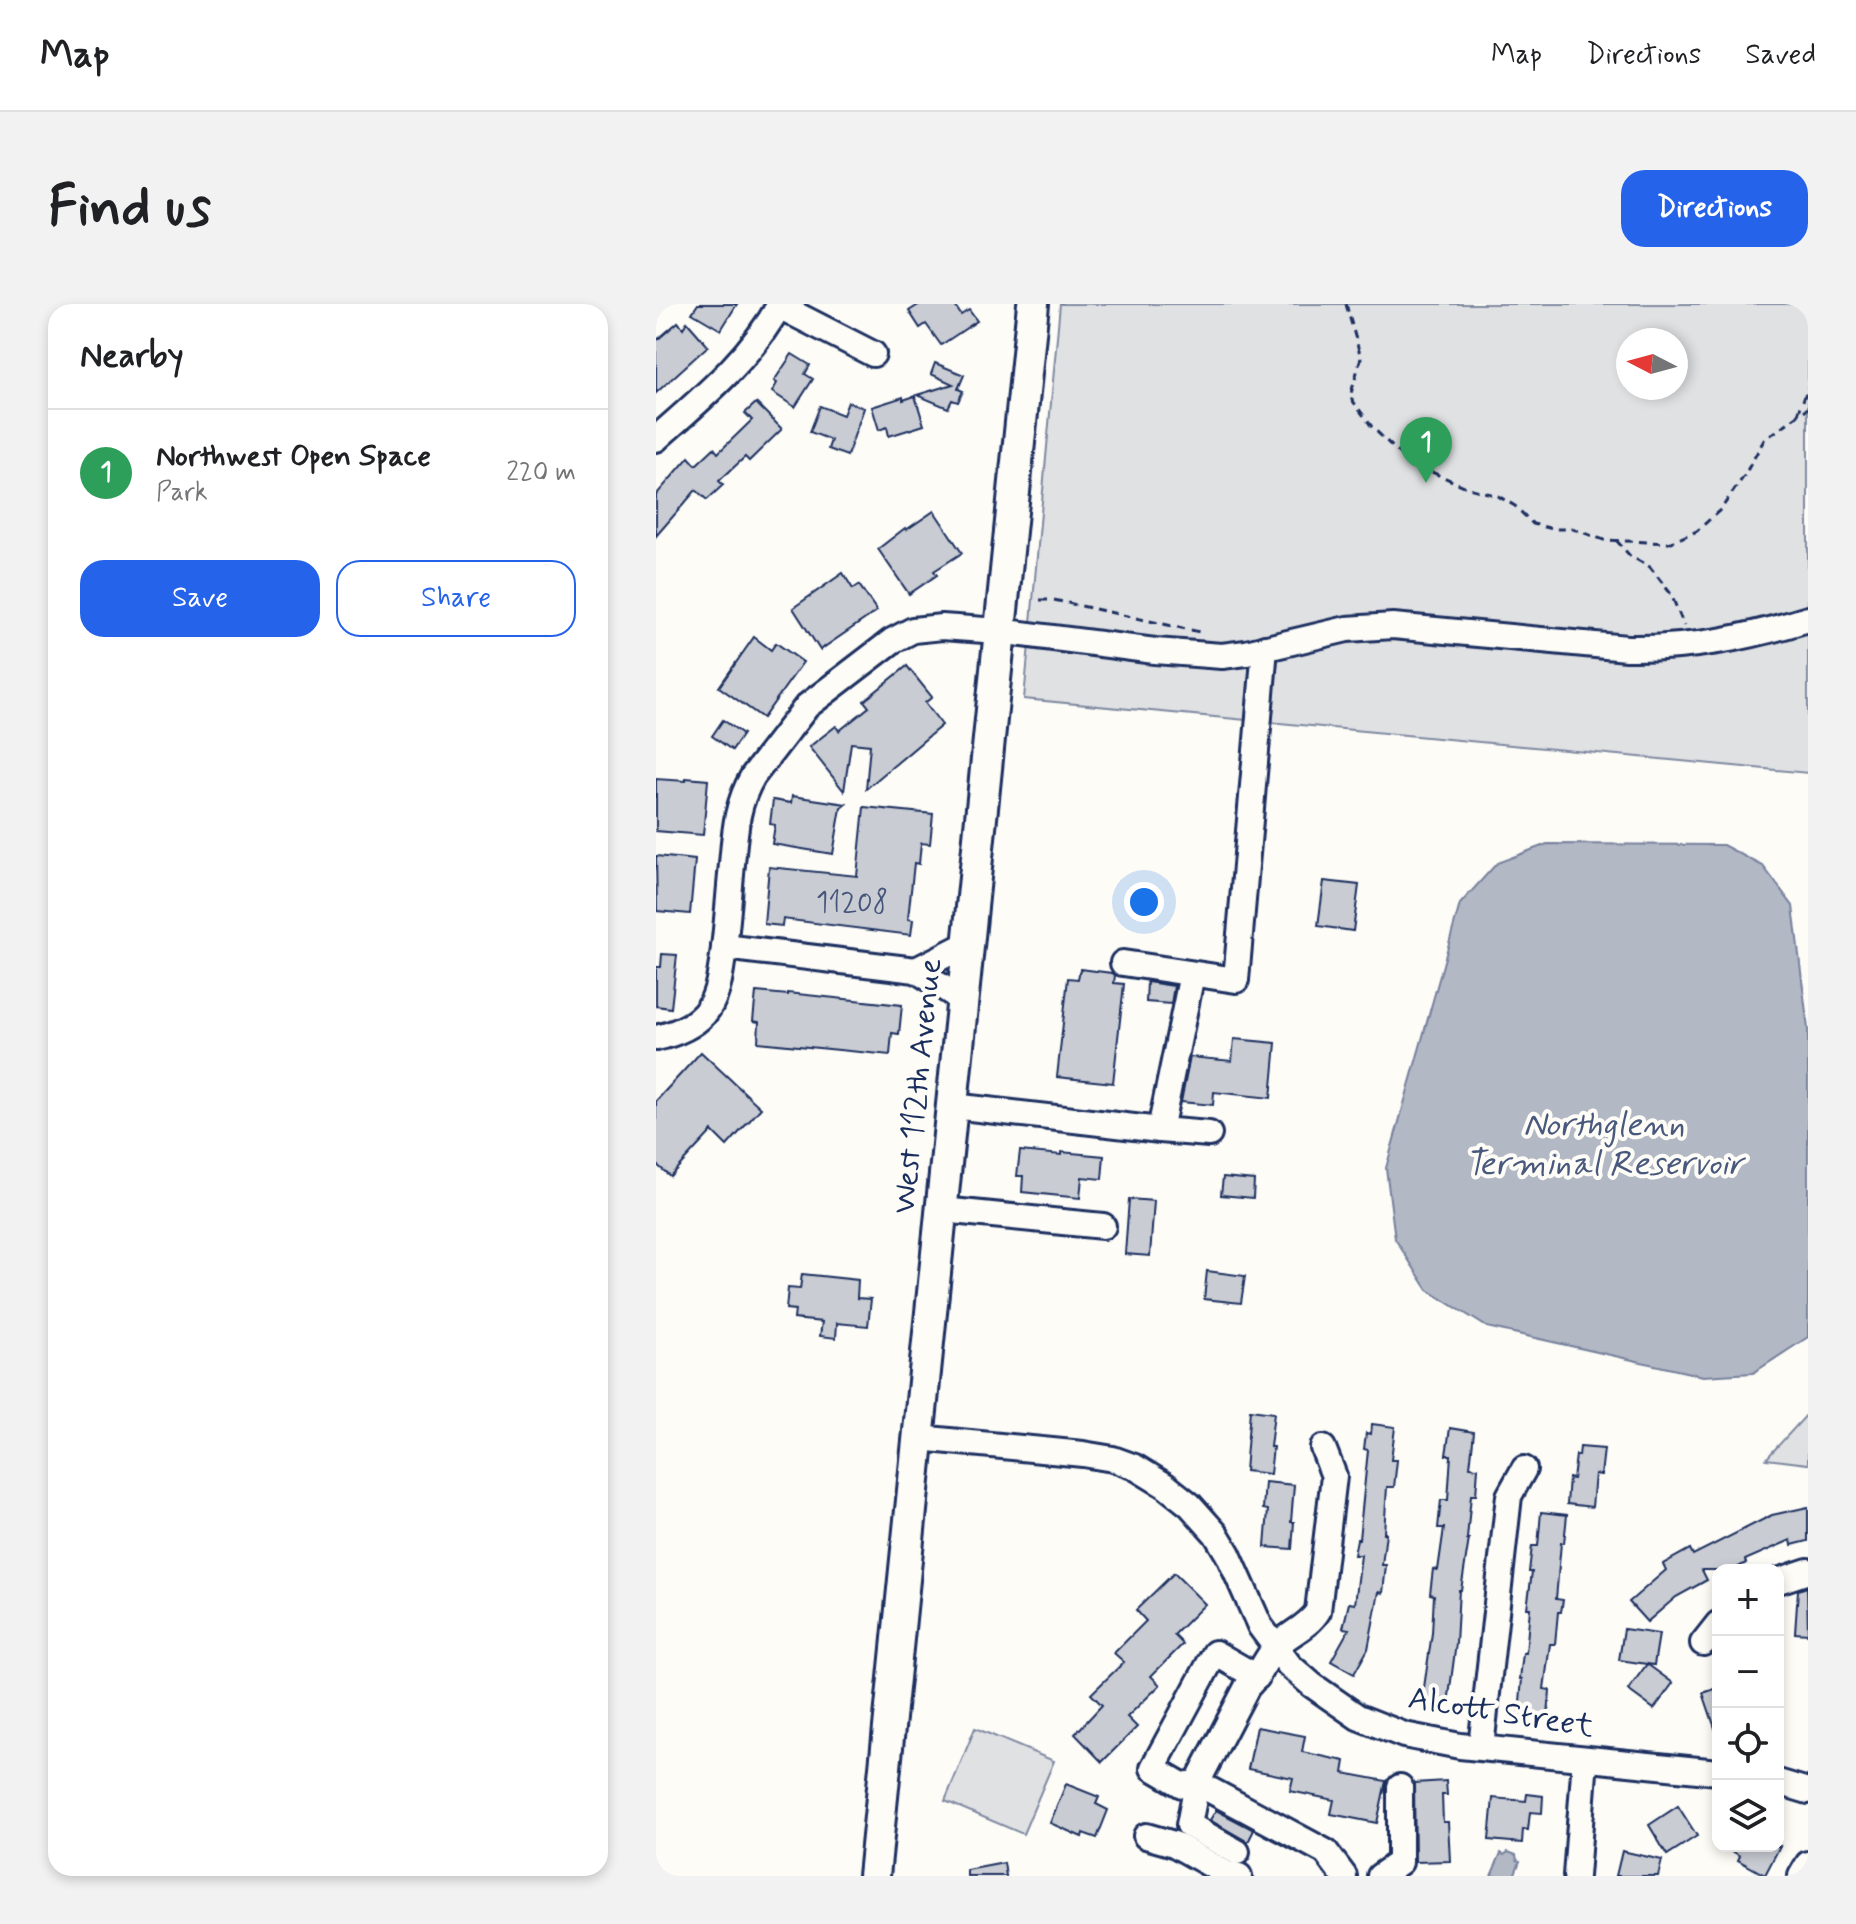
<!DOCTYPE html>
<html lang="en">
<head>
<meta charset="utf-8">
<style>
	:root { --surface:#fff; --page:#f2f2f2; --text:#202124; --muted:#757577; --line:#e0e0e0; --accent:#2563eb }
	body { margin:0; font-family:Mynerve,sans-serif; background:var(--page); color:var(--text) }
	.controls { position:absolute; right:24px; bottom:24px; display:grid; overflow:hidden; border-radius:16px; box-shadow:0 4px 12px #0003 }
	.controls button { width:72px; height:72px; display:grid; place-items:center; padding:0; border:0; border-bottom:2px solid var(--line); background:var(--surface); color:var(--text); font:40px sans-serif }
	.compass { position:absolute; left:960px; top:24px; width:72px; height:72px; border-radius:50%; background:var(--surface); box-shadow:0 4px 12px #0003; rotate:276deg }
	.you { position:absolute; left:488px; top:598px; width:28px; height:28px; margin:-20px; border:6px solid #fff; border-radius:50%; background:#1a73e8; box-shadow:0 0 0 12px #1a73e833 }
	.badge { display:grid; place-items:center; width:52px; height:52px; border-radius:50%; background:var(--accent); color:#fff; font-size:26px; font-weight:700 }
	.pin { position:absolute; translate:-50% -66px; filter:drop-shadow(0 2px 4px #0008) }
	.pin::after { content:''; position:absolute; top:42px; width:28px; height:24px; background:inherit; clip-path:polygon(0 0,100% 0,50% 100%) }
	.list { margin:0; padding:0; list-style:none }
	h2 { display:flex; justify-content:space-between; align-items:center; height:104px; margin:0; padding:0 32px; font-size:34px }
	h2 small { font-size:26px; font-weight:400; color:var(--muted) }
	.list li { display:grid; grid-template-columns:52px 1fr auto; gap:24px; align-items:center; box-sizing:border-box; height:128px; padding:0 32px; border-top:2px solid var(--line) }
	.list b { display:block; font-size:30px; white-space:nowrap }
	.list p { margin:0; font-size:26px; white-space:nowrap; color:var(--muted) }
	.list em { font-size:26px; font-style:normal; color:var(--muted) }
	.actions { display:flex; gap:16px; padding:24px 32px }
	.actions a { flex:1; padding:18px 0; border:2px solid var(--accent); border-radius:24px; text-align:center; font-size:28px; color:var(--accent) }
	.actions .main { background:var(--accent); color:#fff }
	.icon { flex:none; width:44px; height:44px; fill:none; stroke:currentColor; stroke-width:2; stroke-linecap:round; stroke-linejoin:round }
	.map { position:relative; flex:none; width:1152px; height:1572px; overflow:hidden; border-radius:24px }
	header { display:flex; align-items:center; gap:48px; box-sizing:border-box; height:112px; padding:0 40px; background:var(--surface); border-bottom:2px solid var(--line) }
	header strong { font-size:38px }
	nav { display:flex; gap:44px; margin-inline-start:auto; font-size:28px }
	.intro { display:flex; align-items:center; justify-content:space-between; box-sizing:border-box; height:192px; padding:0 48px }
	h1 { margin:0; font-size:56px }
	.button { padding:20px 36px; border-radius:24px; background:var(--accent); color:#fff; font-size:28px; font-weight:700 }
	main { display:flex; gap:48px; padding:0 48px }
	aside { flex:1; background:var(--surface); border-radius:24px; box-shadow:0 4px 12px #0003 }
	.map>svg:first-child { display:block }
	.green { fill:#e0e1e3; stroke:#7e88a0; stroke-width:2; fill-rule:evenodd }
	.water { fill:#b3b8c5; stroke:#76819c; stroke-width:2 }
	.building { fill:#c9ccd3; stroke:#1b2f5e; stroke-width:2 }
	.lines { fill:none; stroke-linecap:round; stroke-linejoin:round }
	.minor-casing { stroke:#1b2f5e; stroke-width:30 }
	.major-casing { stroke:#1b2f5e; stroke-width:36 }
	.path { stroke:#1b2f5e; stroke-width:3; stroke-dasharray:8 6; stroke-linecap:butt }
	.minor { stroke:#fdfcf7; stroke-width:24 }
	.major { stroke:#fdfcf7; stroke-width:30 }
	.labels { text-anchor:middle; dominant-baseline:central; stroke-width:8; stroke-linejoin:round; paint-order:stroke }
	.number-label { font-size:28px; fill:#46567b }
	.street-label { font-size:32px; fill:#1b2f5e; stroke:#fdfcf7 }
	.water-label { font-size:34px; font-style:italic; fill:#49587d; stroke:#fdfcf7 }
</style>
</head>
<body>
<header>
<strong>Map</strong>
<nav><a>Map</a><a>Directions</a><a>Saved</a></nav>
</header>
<div class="intro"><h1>Find us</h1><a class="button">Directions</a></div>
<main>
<aside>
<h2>Nearby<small></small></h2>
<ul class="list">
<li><span class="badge" style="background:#2e9e5b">1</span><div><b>Northwest Open Space</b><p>Park</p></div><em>220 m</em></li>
</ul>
<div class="actions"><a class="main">Save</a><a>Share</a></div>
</aside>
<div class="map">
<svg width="1152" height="1572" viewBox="0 0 1152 1572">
	<rect width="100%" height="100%" fill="#fdfcf7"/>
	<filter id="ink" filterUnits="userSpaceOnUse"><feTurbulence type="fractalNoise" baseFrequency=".0125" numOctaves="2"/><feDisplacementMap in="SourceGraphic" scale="16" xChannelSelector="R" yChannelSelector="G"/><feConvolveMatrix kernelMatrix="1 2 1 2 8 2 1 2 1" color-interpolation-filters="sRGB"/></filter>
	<g filter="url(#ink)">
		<!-- green -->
		<g class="green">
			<path d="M 404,0 L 1152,0 L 1152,469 L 368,395 ZM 972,36 L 1020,36 L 1020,84 L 972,84 Z"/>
			<polygon points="1152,1109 1152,1160 1110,1155"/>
			<polygon points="319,1424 398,1457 367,1530 289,1497"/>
		</g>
		<!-- water -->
		<g class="water">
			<polygon points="891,540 1067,541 1107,562 1137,602 1152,725 1152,1033 1097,1069 1047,1072 831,1023 772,986 739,935 730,864 804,600 841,559"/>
			<polygon points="852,1548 860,1551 861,1556 864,1557 858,1572 835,1572 845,1549 848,1551"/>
		</g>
		<!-- building -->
		<g class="building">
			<polygon points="42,0 81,0 65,26 36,9"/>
			<polygon points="264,0 298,0 305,11 313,6 321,17 285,41 270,20 264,24 253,7"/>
			<polygon points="22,18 27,24 31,18 52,42 0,89 0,37"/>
			<polygon points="136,50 154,61 149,70 157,75 139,103 116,88 121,79 118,77"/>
			<polygon points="279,59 308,71 302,85 307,87 302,98 296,96 292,104 261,91 297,80 275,70"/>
			<polygon points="259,92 268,121 233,132 231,123 223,126 216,103 247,93 247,96"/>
			<polygon points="192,98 208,104 191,152 172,145 175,136 154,128 164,102 187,111"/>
			<polygon points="100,99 126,125 93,157 89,153 63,177 67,181 51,196 40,186 0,232 0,191 33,153 40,161 58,144 62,149 96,116 89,109"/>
			<polygon points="278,207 306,249 278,267 281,271 253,290 222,245 249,224 250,226"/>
			<polygon points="187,269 197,285 203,281 221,307 164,346 137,304"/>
			<polygon points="98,333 115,346 120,339 147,358 107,414 63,383"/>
			<polygon points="251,362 276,393 269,399 286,421 210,485 214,441 195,439 188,487 153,443 180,422 183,427 213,403 208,397"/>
			<polygon points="67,416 87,430 76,446 56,432"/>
			<polygon points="30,474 52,476 47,531 0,527 0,475 30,477"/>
			<polygon points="136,492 190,500 185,504 177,550 116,540 119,521 114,520 117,496 135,499"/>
			<polygon points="208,503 277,510 274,540 265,539 263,560 258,559 252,615 257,616 255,631 127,615 126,622 108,620 113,563 201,572"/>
			<polygon points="0,552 39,556 34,610 1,607"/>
			<polygon points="668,577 703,581 697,627 662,622"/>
			<polygon points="6,650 21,651 15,704 0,702 0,663 5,663"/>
			<polygon points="424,665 456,669 459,671 458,679 468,680 457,779 401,773 412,674 422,675"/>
			<polygon points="491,678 518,682 515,700 490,698"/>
			<polygon points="100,688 132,691 132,689 246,701 243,730 236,729 234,751 102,738 103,718 97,717"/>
			<polygon points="578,735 620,739 615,794 558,788 557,801 525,798 534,753 576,757"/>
			<polygon points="45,748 105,804 71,842 56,827 14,872 0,860 0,797"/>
			<polygon points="364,847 405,851 405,848 448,852 446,875 426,873 424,894 366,888 367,872 361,872"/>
			<polygon points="567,873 598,876 597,894 565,891"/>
			<polygon points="473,895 498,897 494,952 469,950"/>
			<polygon points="551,967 589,972 585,999 548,995"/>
			<polygon points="146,970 202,976 201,994 215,995 212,1022 181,1019 180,1034 164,1032 166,1018 138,1015 139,1006 130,1005 132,984 144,985"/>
			<polygon points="594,1106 618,1109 614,1143 617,1143 614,1170 589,1167"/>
			<polygon points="716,1120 739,1123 735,1156 741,1156 738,1183 731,1183 728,1229 730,1229 726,1261 730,1261 727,1289 723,1288 712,1345 698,1370 675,1357 693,1325 687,1324 693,1299 699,1300 705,1251 698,1251 701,1235 703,1235 712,1146 708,1145 710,1129 715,1130"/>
			<polygon points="794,1124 818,1128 814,1163 822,1164 820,1191 815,1191 811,1235 813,1235 805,1286 803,1286 800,1339 792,1400 766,1397 776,1329 778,1291 774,1290 777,1265 782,1266 788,1224 782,1224 785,1196 792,1196 795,1151 790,1151"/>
			<polygon points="924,1143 948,1145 945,1171 939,1170 936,1203 911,1200 913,1174 917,1175 920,1151 923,1152"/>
			<polygon points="609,1178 638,1181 635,1218 638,1218 636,1245 609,1243 612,1206 607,1205"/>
			<polygon points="1152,1203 1152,1237 1136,1241 1135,1236 1089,1256 1090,1259 1077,1266 1046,1266 1051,1276 1020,1293 991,1318 973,1298 1010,1266 1007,1260 1034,1245 1037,1251 1116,1211"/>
			<polygon points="885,1208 911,1211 908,1239 905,1239 900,1295 907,1296 905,1308 902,1308 899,1340 894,1340 888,1385 894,1386 892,1412 863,1409 866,1375 864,1375 867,1349 870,1349 874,1304 871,1304 876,1268 873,1268 876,1242 882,1242"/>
			<polygon points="518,1269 549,1300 518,1331 527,1340 495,1372 504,1381 471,1413 481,1423 446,1458 419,1430 446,1401 435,1390 468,1358 458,1349 490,1317 480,1306"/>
			<polygon points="1151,1283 1152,1330 1139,1329 1142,1286"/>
			<polygon points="968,1325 1003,1330 998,1361 963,1356"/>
			<polygon points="991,1360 1017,1379 998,1405 972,1386"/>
			<polygon points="1062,1384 1062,1426 1060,1427 1047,1389"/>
			<polygon points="601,1423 649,1432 646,1448 689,1457 687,1469 730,1477 721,1519 675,1510 678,1496 634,1487 637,1474 592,1465"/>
			<polygon points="790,1477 791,1491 786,1491 787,1518 792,1518 794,1557 759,1558 758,1479"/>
			<polygon points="410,1480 443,1493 440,1500 452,1506 441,1534 427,1529 426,1533 394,1519"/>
			<polygon points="871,1490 887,1492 886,1509 874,1508 872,1526 867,1525 866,1539 833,1536 837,1494 870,1497"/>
			<polygon points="1022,1502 1041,1532 1011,1551 993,1521"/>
			<polygon points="560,1506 598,1526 592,1538 554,1516"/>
			<polygon points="1068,1542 1124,1542 1109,1571 1082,1556 1084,1552"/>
			<polygon points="966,1547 1006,1556 1002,1572 960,1572"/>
			<polygon points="348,1559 350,1572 311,1572 311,1566"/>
		</g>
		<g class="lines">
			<defs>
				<g id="minor">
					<polyline points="123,2 217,50"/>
					<path d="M 0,135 C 46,94 94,55 124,0"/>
					<polyline points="68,643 260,666 308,697"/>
					<polyline points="467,659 580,676 609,344"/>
					<polyline points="260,666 313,639"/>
					<polyline points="536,670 504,826 553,830"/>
					<path d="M 0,734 C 18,730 35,724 48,710 C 62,694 64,672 67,652 C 71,622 73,591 76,560 C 79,528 80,501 97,472 L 151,402 L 236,337 L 257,326 L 286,323 L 343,327 L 499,347 L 566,352 L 590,349 L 691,325 L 737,322 L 971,344 C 1034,345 1091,334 1152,315"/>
					<polyline points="297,802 504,826"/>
					<polyline points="286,906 447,922"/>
					<polyline points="263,1134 427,1150 457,1155 479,1163 510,1182 534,1201 560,1230 572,1250 604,1322 633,1361 656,1381 702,1413 748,1431 804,1442 1062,1468"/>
					<path d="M 667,1144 L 678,1172 L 662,1307 C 651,1325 630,1330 618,1345 C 608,1358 603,1372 591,1383 L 541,1479 L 670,1548 L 688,1572"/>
					<polyline points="1122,1277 1152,1267"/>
					<polyline points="1047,1339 1062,1320"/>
					<polyline points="825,1443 853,1192 868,1165"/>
					<polyline points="1122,1478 1152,1487"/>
					<polyline points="490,1532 518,1540 571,1570 583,1572"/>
					<polyline points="581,1548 533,1521 541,1479 526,1481 497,1464 559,1349 601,1373"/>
					<polyline points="724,1572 744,1558 744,1483"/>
					<polyline points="920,1572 929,1455"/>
					<polyline points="1145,1572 1152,1560"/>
				</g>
				<polyline id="major" points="218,1572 377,0"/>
			</defs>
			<!-- minor casing -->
			<use href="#minor" class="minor-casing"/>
			<!-- major casing -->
			<use href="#major" class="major-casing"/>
			<!-- path -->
			<g class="path">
				<polyline points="690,0 705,54 694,93 716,123 752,158 813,184 842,192 859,202 877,220 897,225 917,225 948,236 1013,239 1041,227 1065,205 1088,172 1108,136 1152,104"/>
				<polyline points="1142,110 1152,83"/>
				<polyline points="960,236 974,252 994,263 1015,290 1028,322"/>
				<polyline points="384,296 398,296 548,329"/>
			</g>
			<!-- minor -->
			<use href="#minor" class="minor"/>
			<!-- major -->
			<use href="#major" class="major"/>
		</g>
	</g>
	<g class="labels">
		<!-- number labels -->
		<g class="number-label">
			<text x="196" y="599">11208</text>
		</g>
		<!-- street labels -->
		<g class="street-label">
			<text transform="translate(262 782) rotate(-84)">West 112th Avenue</text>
			<text transform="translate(845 1409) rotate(9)">Alcott Street</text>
		</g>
		<!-- water labels -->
		<g class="water-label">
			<text x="948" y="821">Northglenn<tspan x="948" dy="39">Terminal Reservoir</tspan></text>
		</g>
	</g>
</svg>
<div class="controls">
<button>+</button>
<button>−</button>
<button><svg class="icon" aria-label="locate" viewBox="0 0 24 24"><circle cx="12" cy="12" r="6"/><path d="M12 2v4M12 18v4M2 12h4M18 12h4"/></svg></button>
<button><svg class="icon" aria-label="layers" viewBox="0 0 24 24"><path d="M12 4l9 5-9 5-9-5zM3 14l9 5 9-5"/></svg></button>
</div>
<svg class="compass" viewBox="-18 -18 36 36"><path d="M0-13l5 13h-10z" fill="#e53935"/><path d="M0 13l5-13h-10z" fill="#757577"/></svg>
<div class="you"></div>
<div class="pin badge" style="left:770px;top:179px;background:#2e9e5b">1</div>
</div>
</main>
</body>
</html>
